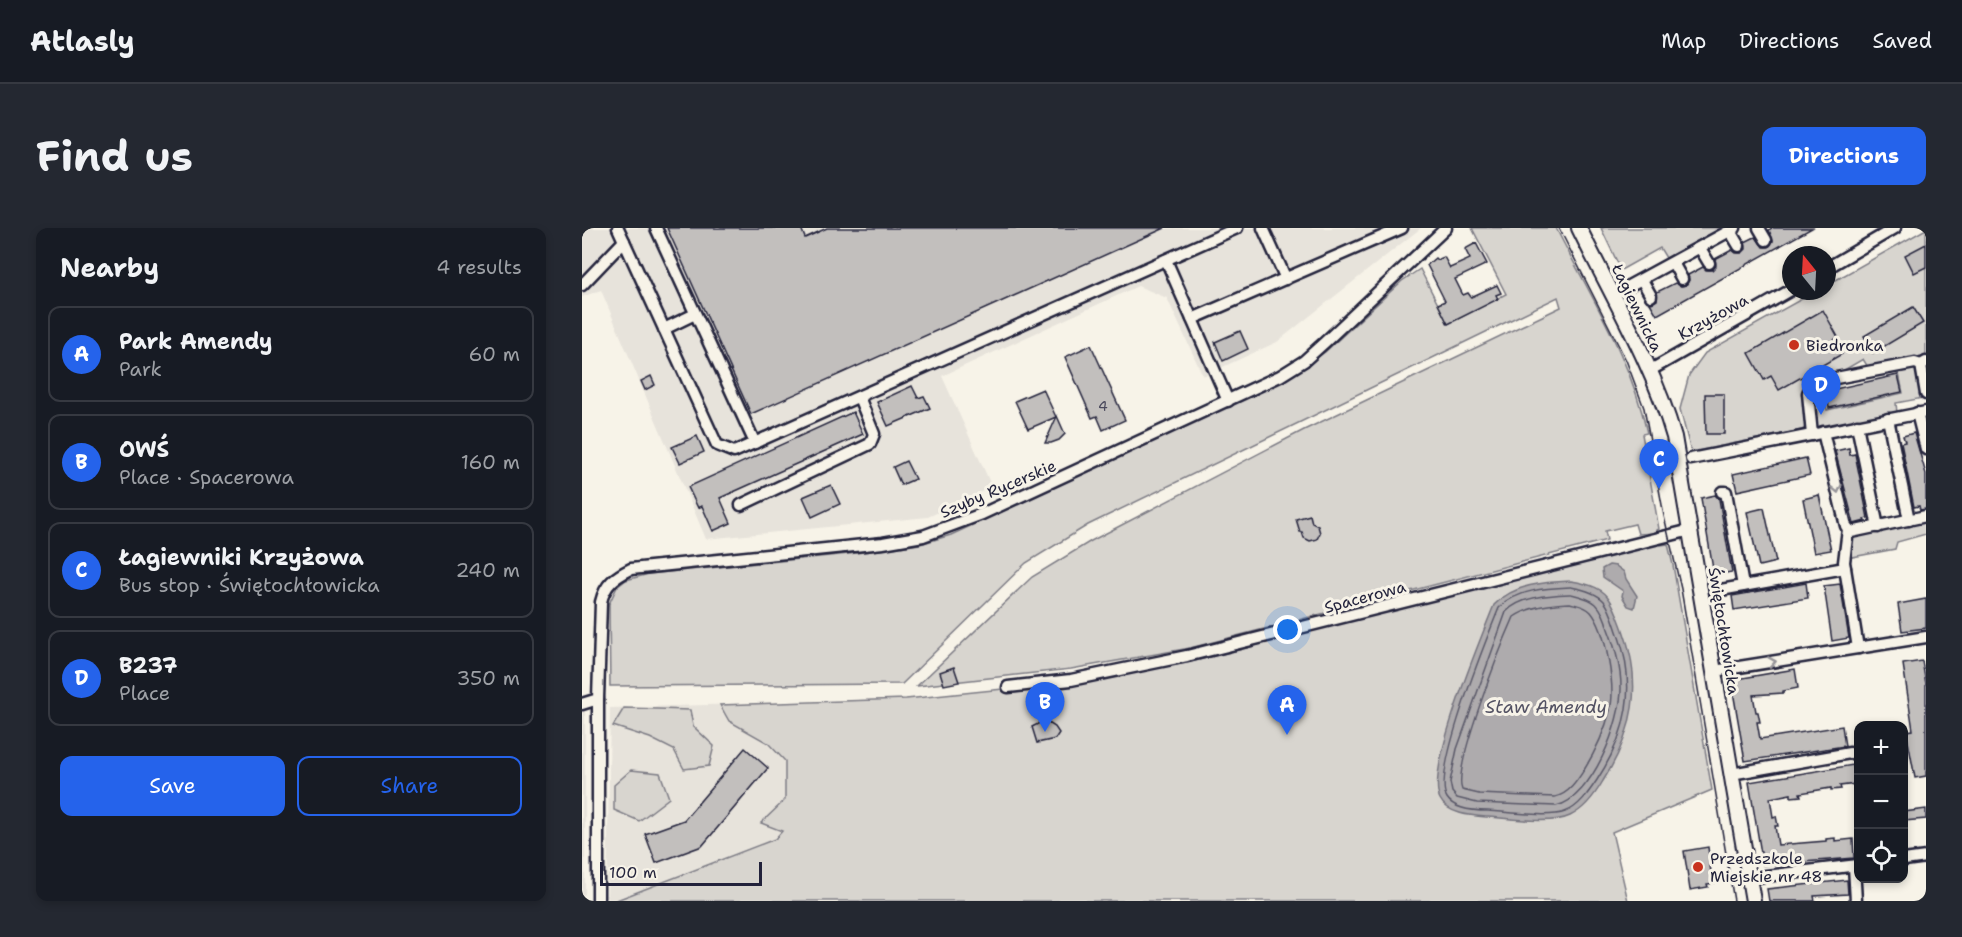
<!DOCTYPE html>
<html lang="en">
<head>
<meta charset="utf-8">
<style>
	:root { --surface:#171b24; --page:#242831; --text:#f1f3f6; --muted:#9ea1a6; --line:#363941; --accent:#2563eb }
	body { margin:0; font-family:"Shantell Sans",sans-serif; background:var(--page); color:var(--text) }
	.controls { position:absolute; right:18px; bottom:18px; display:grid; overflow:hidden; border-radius:12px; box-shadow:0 3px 9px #0003 }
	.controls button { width:54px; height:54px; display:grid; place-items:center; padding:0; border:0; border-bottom:2px solid var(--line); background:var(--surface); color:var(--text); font:30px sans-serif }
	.compass { position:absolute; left:1200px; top:18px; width:54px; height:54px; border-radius:50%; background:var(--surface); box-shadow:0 3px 9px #0003; rotate:342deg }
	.scale { position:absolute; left:18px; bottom:15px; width:162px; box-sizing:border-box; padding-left:6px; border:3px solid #22223b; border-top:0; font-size:16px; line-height:21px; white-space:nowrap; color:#22223b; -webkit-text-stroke:4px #f7f3e8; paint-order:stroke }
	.you { position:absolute; left:706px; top:402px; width:21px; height:21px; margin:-15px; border:4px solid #fff; border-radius:50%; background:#1a73e8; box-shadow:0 0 0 9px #1a73e833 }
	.badge { display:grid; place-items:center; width:39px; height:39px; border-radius:50%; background:var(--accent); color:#fff; font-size:20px; font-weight:700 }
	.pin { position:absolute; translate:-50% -50px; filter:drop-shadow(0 2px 3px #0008) }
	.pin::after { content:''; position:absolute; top:32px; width:21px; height:18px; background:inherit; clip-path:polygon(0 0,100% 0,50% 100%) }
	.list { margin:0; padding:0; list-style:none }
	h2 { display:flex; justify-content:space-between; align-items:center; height:78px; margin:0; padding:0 24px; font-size:26px }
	h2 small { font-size:20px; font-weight:400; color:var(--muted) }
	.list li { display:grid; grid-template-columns:39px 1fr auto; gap:18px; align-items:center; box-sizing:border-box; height:96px; margin:0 12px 12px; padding:0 12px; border:2px solid var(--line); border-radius:12px }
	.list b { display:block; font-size:22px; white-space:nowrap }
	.list p { margin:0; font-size:20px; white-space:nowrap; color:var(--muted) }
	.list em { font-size:20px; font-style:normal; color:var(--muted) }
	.actions { display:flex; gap:12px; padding:18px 24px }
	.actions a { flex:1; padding:14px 0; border:2px solid var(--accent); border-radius:12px; text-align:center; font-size:21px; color:var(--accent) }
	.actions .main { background:var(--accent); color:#fff }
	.icon { flex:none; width:33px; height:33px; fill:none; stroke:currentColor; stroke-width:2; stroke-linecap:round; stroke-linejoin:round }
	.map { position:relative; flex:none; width:1344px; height:673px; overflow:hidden; border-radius:12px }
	header { display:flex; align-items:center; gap:36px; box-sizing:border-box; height:84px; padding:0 30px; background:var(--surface); border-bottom:2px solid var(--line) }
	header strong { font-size:28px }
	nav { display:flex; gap:33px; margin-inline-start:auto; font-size:21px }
	.intro { display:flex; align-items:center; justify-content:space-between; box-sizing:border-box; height:144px; padding:0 36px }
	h1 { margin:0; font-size:42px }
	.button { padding:15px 27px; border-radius:12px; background:var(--accent); color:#fff; font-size:21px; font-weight:700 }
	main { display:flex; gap:36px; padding:0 36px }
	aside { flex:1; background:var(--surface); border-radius:12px; box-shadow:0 3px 9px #0003 }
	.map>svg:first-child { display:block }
	.built { fill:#e7e3db }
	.green { fill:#d8d5cf; stroke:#7d7c85; stroke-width:1.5 }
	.water { fill:#aeabad; stroke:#76747f; stroke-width:1.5 }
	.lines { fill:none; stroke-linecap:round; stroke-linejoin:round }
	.shore { stroke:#5a5969; stroke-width:1.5 }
	.building { fill:#c2bfbd; stroke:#22223b; stroke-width:1.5 }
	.minor-casing { stroke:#22223b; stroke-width:15 }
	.major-casing { stroke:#22223b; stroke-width:18 }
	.minor { stroke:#f7f3e8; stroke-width:10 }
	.major { stroke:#f7f3e8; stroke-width:14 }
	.tram { stroke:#22223b; stroke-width:1.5 }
	.oneway { stroke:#97959a }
	.poi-dot { fill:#c8321e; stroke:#f7f3e8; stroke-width:2 }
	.labels { text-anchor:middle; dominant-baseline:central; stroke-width:6; stroke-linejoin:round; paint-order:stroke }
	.number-label { font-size:14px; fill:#4a495c }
	.street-label { font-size:16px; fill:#22223b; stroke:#f7f3e8 }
	.poi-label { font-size:16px; fill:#22223b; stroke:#f7f3e8; text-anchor:start }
	.water-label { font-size:18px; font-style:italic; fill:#535263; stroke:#f7f3e8 }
</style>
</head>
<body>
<header>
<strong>Atlasly</strong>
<nav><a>Map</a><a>Directions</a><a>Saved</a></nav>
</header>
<div class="intro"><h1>Find us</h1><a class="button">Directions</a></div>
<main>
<aside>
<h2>Nearby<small>4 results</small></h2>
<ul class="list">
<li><span class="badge">A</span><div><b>Park Amendy</b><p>Park</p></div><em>60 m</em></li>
<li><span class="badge">B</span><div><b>OWŚ</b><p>Place · Spacerowa</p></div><em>160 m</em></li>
<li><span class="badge">C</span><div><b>Łagiewniki Krzyżowa</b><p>Bus stop · Świętochłowicka</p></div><em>240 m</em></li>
<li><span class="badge">D</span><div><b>B237</b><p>Place</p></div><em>350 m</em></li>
</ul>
<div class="actions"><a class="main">Save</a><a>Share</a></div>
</aside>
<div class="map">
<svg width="1344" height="673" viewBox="0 0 1344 673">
	<rect width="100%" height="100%" fill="#f7f3e8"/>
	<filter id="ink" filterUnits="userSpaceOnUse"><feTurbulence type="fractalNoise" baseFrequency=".0167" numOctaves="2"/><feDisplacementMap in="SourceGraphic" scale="12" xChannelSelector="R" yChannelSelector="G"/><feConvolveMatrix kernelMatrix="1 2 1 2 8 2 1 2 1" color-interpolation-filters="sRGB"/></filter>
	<g filter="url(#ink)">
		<!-- built -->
		<g class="built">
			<polygon points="0,0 839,0 695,114 621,148 585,70 556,58 360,148 410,259 346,289 124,311 19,62 0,69"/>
			<polygon points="324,471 193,611 32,673 25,673 28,480"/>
			<polygon points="0,483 3,483 3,666 0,668"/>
		</g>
		<!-- green -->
		<g class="green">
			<path d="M 890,0 L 974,0 C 1007,66 1050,132 1065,205 L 1060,206 L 1077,301 L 1075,302 L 1075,305 L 1056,306 L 1053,296 L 1023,303 L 1025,312 L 608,420 L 489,441 L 335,458 L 450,349 L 509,313 L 722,202 L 979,79 L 976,69 L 506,297 L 444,335 L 320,456 L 28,458 L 27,376 L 35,359 L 44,352 L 67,346 L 267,326 L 338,316 L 369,307 L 702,152 L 743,124 L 820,53 L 838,41 L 866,96 L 924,66 Z"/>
			<polygon points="1019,0 1139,0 1084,30 1078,20 1039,42"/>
			<polygon points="1344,1 1344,131 1287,141 1281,131 1252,148 1229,155 1225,198 1220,202 1109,224 1098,181 1107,147 1123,125 1234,63 1245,63 1245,57"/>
			<polygon points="1336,140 1341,170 1314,175 1315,185 1238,200 1235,198 1230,169 1233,164 1240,161 1245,182 1321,165 1316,141"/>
			<polygon points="1344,290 1344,306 1315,314 1313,321 1265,330 1269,308"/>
			<polygon points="1077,314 1079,317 1086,316 1091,337 1130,562 1030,604 1046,673 32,673 193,611 200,603 179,595 203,572 203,533 186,515 147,493 138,477 324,471 488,454 605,435"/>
			<polygon points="42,480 108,482 111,498 132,518 127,538 102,541 92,522 68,510 31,498"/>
			<polygon points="49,542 78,545 87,570 57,593 32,582 32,557"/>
		</g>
		<!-- water -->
		<g class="water">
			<polygon points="1027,337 1034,338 1042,344 1044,351 1055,368 1052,380 1046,378 1040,368 1041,363 1021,349 1020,341"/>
			<path d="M 989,353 C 1001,355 1018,358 1026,369 C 1033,378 1037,391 1041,402 C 1061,456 1052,504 1021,553 C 1013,567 1003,581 988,588 C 969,597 928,590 906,589 C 891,588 866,587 858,571 C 843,542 899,410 912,377 C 932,356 962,354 989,353 Z"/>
		</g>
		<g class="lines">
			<!-- shore -->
			<g class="shore">
				<path d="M 989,359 C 1000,361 1014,364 1022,373 C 1029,382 1032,395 1036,406 C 1055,459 1045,506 1015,552 C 1007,564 997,579 983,584 C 967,590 925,584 906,583 C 893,583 872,581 865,570 C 849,546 905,410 917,380 C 935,361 965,360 989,359 Z"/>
				<path d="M 989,366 C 997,368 1007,370 1014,376 C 1020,382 1024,393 1026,401 C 1033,419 1039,440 1039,459 C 1040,493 1010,571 974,578 L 895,575 L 875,570 L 870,564 L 868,554 L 875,521 L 924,384 C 939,368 968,367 989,366 Z"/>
				<path d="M 988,375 C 995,377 1004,378 1009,384 C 1024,402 1034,460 1028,482 C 1023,503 1013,524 1002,542 C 995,553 987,566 973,569 L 897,566 L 880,562 C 870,540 920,416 932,389 C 948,378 969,376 988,375 Z"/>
			</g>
		</g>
		<!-- building -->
		<g class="building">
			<polygon points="85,0 219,0 223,10 245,0 583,0 169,186"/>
			<polygon points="1190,0 1230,0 1075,87 1068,75 1075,72 1075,64 1093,55 1099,58 1104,57 1107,52 1106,47 1121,39 1124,42 1130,42 1134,38 1133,31 1150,22 1154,25 1160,25 1164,21 1163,14 1171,10 1174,9 1181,19 1187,19 1191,13 1187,2"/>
			<polygon points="894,15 905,36 873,51 881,67 886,65 889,69 915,57 919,65 914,67 916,71 866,96 856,76 863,73 845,37 853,30 855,32 862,29 868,40 888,31 883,21"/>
			<polygon points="1344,16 1344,39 1332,45 1323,27"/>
			<polygon points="1331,79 1341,95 1291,125 1282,108"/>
			<polygon points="1241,82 1256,109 1252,112 1260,126 1197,162 1189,148 1182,152 1167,125"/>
			<polygon points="658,103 666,121 641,133 633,114"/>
			<polygon points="509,117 543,192 521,202 515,188 510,190 483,129"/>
			<polygon points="1316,147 1320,164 1247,180 1244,163"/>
			<polygon points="69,148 73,157 63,162 59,153"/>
			<polygon points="330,158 336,170 342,168 348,180 306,198 295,174"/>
			<polygon points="461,161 474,189 446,201 433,173"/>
			<polygon points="1123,166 1142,166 1142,206 1124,206"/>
			<polygon points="271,184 281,206 138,270 149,295 131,303 120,278 116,280 106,259"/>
			<polygon points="475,188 483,206 477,212 469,215 463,215"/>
			<polygon points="1332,205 1344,246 1344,281 1338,282 1337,278 1332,279 1319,215 1323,214 1321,208"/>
			<polygon points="115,208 122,224 98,235 90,219"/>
			<polygon points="1267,220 1268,227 1273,226 1286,290 1282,291 1283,293 1272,296 1253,223"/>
			<polygon points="1224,230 1228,247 1155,263 1151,246"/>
			<polygon points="324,233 333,251 319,257 311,239"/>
			<polygon points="249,257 258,276 230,289 221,269"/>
			<polygon points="1133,267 1137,271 1150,344 1132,347 1119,270"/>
			<polygon points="1237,267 1249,322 1232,325 1221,271"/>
			<polygon points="1182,280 1194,334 1177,338 1165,284"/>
			<polygon points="728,287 730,295 736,298 738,305 735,311 728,313 722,310 720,304 718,304 714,291"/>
			<polygon points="1224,355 1226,370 1152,382 1150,368"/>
			<polygon points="1258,356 1267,410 1250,413 1242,358"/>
			<polygon points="1344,371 1344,400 1320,403 1316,376"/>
			<polygon points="1340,433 1344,456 1344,548 1333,550 1324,503 1331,502 1321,436"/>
			<polygon points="372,439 377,454 362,457 358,444"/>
			<polygon points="1213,441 1216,460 1201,463 1201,465 1171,467 1174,484 1176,484 1178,494 1175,494 1178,511 1260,498 1263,518 1163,533 1149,452"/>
			<polygon points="459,490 473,499 477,505 473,511 455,515 450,499 456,496"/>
			<polygon points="163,520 186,540 120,618 74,635 63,606 102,592"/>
			<polygon points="1271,537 1274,556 1258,558 1259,561 1249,562 1249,560 1218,565 1219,568 1209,569 1209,566 1188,570 1191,589 1194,588 1196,598 1193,598 1196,617 1244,613 1244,611 1253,610 1253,613 1271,611 1272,630 1181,637 1167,554"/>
			<polygon points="1344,581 1344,591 1322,593 1322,584"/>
			<polygon points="1126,619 1129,645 1131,645 1132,655 1125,656 1126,659 1108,662 1102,623"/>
			<polygon points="1265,652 1266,666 1232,668 1233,673 1187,673 1185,661"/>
		</g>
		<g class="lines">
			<defs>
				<g id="minor">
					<polyline points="36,0 135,217 152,224 655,0"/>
					<polyline points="74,0 173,215"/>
					<polyline points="681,0 704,51"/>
					<polyline points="1177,0 1184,12"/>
					<polyline points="1148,3 1157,18"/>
					<polyline points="1118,20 1127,35"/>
					<polyline points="584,32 646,173"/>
					<polyline points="1091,35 1100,51"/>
					<polyline points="1245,40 1313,0"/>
					<polyline points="1060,52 1069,68"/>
					<polyline points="0,57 42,13"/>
					<polyline points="1030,67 1153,0"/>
					<polyline points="610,91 820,0"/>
					<polyline points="82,101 113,86"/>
					<polyline points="1344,134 1339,137 1344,166"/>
					<polyline points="1067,143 1209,62"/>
					<polyline points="1335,185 1344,221"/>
					<polyline points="1306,191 1327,292"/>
					<polyline points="1275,197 1296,299"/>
					<polyline points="1241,204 1264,298 1269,304 1344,288"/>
					<polyline points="1230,207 1226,165 1230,157 1238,153 1333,135 1339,137"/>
					<polyline points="1109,231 1344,184"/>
					<polyline points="1140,264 1144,264 1161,358"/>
					<polyline points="159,277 288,216 292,206 277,169"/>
					<polyline points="1266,301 1262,334 1276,420"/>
					<polyline points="1133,363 1263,340"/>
					<polyline points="1132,443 1344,409"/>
					<polyline points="426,459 489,452 605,428 1109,302"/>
					<polyline points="16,471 16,673"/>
					<path d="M 0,476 L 16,471 L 19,374 C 23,356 33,349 49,341 L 301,315 L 341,308 L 400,286 L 698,148 L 722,133 L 743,114 L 864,0"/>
					<polyline points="1149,546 1268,525"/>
					<polyline points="1322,632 1344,629"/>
					<polyline points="1272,638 1274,673"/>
					<polyline points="1167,650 1276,637"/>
				</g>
				<path id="major" d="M 997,0 C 1029,66 1072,138 1092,209 L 1171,673"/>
			</defs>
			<!-- minor casing -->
			<use href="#minor" class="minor-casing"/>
			<!-- major casing -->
			<use href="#major" class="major-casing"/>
			<!-- minor -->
			<use href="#minor" class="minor"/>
			<!-- major -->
			<use href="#major" class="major"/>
			<!-- tram -->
			<polyline class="tram" points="977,0 1044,132 1062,180 1082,288 1099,361 1152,673"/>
		</g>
		<!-- one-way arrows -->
		<defs><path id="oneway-chevron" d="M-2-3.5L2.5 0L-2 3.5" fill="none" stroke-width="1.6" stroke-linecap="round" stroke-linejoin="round" transform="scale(1.5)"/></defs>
		<g class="oneway">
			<use href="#oneway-chevron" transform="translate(1255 261) rotate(77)"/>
			<use href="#oneway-chevron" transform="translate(1190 434) rotate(-9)"/>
		</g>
	</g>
	<!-- markers -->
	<g class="poi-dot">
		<circle cx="1212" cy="117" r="6"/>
		<circle cx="1116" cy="639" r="6"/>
	</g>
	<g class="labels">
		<!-- number labels -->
		<g class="number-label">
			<text x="521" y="178">4</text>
		</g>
		<!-- street labels -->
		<g class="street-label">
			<text transform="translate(1055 80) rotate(64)">Łagiewnicka</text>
			<text transform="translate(1131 89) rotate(-29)">Krzyżowa</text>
			<text transform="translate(416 261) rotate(-23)">Szyby Rycerskie</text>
			<text transform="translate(783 369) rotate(-15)">Spacerowa</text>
			<text transform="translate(1142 403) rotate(81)">Świętochłowicka</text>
		</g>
		<!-- poi labels -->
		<g class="poi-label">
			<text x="1224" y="117">Biedronka</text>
			<text x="1128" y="630">Przedszkole<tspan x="1128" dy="18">Miejskie nr 48</tspan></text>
		</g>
		<!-- water labels -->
		<g class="water-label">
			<text x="964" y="479">Staw Amendy</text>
		</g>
	</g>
</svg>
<div class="controls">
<button>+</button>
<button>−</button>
<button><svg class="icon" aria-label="locate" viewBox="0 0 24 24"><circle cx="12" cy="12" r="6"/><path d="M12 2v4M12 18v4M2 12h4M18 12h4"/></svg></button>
</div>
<svg class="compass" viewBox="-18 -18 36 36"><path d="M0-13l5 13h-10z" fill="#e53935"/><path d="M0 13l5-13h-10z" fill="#9ea1a6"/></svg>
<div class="scale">100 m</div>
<div class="you"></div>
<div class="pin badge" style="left:705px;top:507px">A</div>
<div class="pin badge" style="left:463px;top:504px">B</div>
<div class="pin badge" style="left:1077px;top:261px">C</div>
<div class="pin badge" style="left:1239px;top:187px">D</div>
</div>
</main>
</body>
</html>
